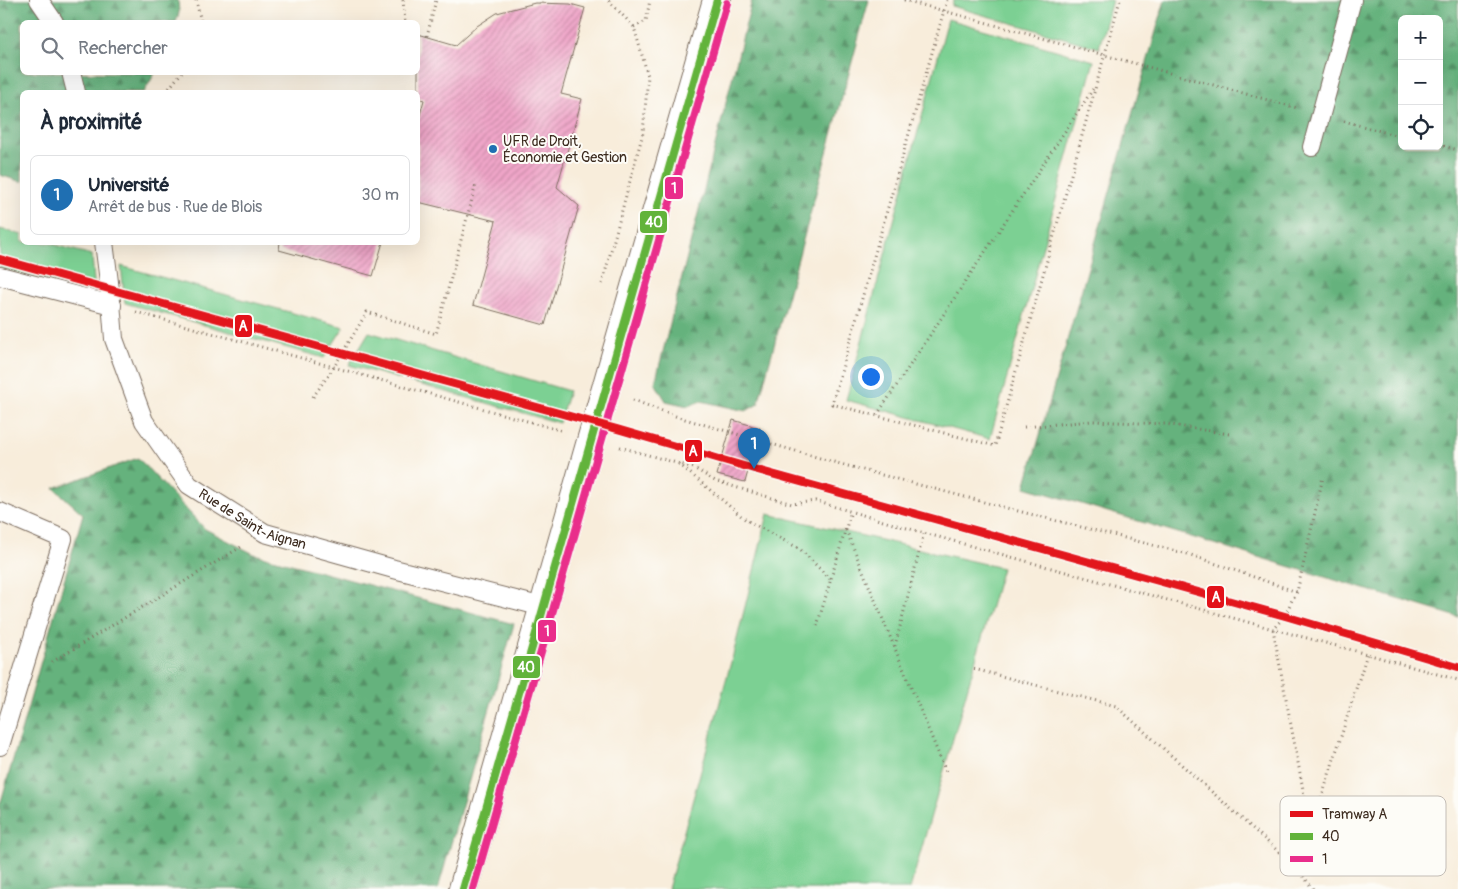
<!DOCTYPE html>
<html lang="fr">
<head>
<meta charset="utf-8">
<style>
	:root { --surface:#fff; --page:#f2f2f3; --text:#1f2937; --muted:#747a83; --line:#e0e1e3; --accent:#1f6fb2 }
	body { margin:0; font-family:Pangolin,sans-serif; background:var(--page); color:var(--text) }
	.controls { position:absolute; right:15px; top:15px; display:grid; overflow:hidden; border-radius:8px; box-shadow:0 5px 20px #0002 }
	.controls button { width:45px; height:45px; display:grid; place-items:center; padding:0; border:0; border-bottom:1px solid var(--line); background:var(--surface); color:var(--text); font:25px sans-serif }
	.you { position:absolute; left:870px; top:376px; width:18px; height:18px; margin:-12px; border:4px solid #fff; border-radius:50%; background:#1a73e8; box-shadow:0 0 0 8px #1a73e833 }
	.badge { display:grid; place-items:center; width:32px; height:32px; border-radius:50%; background:var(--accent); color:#fff; font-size:16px; font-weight:700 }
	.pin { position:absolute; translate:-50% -41px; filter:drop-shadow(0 1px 2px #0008) }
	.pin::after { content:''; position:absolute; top:26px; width:18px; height:15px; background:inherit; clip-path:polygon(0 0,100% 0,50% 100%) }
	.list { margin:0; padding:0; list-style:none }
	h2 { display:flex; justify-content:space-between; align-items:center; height:65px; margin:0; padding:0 20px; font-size:21px }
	h2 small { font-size:16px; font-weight:400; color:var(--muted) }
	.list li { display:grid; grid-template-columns:32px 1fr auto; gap:15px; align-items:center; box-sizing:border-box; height:80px; margin:0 10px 10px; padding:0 10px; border:1px solid var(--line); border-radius:8px }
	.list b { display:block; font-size:19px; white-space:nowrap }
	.list p { margin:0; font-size:16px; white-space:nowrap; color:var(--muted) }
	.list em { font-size:16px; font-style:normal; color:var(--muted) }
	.icon { flex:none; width:28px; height:28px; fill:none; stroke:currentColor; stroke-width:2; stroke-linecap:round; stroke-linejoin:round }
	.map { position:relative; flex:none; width:1458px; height:889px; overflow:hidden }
	.search { position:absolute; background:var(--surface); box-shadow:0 5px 20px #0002; left:20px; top:20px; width:400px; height:55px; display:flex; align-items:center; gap:12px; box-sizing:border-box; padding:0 18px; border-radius:8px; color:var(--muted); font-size:19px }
	.panel { position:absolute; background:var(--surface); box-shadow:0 5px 20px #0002; left:20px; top:90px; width:400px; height:155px; border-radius:8px }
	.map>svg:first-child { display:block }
	.grass { fill:#7cd093; stroke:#5c7d58 }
	.forest { fill:url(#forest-firs); stroke:#506e4e; fill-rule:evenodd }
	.building { fill:url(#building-hatch) }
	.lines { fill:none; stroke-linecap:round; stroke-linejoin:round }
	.lane-casing { stroke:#7d6e60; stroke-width:20 }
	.street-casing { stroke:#7d6e60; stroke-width:30 }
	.path { stroke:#7d6e60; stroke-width:3; stroke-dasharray:1 4; stroke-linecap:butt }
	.lane { stroke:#fff; stroke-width:18 }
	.street { stroke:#fff; stroke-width:28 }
	.bus-1-casing { stroke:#fdfcf7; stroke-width:11 }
	.bus-2-casing { stroke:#fdfcf7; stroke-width:11 }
	.bus-1 { stroke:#62b33a; stroke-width:8 }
	.bus-2 { stroke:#e92d8b; stroke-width:8 }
	.tram-1-casing { stroke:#fdfcf7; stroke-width:11 }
	.tram-1 { stroke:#e2121a; stroke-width:8 }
	.poi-dot { fill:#1f6fb2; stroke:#fdfcf7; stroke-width:2 }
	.labels { text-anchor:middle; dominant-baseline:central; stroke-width:4; stroke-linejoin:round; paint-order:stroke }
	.poi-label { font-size:14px; fill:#3b2a1e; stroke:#fdfcf7; text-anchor:start }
	.street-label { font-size:14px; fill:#3b2a1e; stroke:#fdfcf7 }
	.key { fill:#fdfcf7; stroke:#c3bdb6; stroke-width:1 }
	.key-label { font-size:14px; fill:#3b2a1e }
	.line-badge { stroke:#fdfcf7; stroke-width:2 }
	.badge-label { font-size:14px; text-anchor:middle; font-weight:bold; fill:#fff }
</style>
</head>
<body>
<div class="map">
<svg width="1458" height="889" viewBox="0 0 1458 889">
	<defs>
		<pattern id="forest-firs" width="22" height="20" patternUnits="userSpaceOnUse" patternTransform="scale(1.25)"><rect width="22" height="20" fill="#65b27d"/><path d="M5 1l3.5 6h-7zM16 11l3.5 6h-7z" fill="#549166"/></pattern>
		<pattern id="building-hatch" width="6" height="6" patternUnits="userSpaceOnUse" patternTransform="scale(1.25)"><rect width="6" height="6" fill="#f0a6c9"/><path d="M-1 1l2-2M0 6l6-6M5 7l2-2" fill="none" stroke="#c487a3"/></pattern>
	</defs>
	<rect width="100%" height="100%" fill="#fdfcf7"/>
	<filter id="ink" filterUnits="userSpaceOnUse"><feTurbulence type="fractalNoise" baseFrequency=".02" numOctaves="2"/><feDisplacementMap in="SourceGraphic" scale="10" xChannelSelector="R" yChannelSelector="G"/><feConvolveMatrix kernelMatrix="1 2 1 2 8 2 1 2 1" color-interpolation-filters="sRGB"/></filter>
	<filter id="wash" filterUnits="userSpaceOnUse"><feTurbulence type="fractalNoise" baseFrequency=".0096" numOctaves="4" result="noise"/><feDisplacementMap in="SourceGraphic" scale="20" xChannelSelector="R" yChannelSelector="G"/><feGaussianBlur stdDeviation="1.12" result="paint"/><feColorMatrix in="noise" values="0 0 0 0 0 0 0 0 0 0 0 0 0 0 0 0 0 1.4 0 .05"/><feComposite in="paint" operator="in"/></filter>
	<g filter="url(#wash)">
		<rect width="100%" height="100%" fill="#f8eddb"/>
		<!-- grass -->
		<g class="grass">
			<polygon points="954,0 1112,0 1099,48 952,6"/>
			<polygon points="948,19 1094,61 990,439 846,400"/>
			<polygon points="0,229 22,235 22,242 48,243 92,255 95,294 0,268"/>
			<polygon points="121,266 344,327 324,358 125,303"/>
			<polygon points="369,332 569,391 559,423 349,365"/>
			<polygon points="768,514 1002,568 910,889 668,889 733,655"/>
		</g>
		<!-- forest -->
		<g class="forest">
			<polygon points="0,0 178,0 179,13 176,22 22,22 22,72 155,73 144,92 22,92 22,182 0,175"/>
			<polygon points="752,0 869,0 758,404 746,411 701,401 688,406 666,401 655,383"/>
			<path d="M 1165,0 L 1458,0 L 1458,617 L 1025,487 ZM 1402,19 L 1439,19 L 1439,146 L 1402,146 Z"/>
			<polygon points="138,458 205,529 254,554 514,624 438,889 0,889 0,805 83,514 54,488"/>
		</g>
		<g id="blocks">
			<!-- building -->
			<g class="building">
				<polygon points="535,3 570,4 585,8 561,94 582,99 557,187 579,206 545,325 473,305 496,221 418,202 418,122 424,100 418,98 418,34 456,45 477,26 497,13"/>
				<polygon points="280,242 383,242 373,276 279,250"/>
				<polygon points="733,420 760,428 745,482 717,475"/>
			</g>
		</g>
	</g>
	<g filter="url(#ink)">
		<use href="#blocks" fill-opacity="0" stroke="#7d6e60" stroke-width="1"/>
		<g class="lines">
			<defs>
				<g id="lane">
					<polyline points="39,0 54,22"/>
					<polyline points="71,72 76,92"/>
					<polyline points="1312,147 1352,0"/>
					<path id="s1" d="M 104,242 L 110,290 L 114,339 L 144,421 L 189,485 L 265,533 L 394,569 L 543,607"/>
					<polyline points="0,276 112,305"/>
					<polyline points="0,512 63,539 0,746"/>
				</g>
				<polyline id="street" points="463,889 717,0"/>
			</defs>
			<!-- lane casing -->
			<use href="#lane" class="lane-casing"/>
			<!-- street casing -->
			<use href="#street" class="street-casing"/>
			<!-- path -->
			<g class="path">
				<polyline points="196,0 201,22"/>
				<polyline points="403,0 405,22"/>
				<polyline points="904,0 1297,108"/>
				<polyline points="947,0 832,404 995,446 1120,0"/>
				<polyline points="634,27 646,21 650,0"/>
				<polyline points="427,36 436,0"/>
				<polyline points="166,92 182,72"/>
				<polyline points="1344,121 1402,137"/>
				<polyline points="1439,145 1458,150"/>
				<polyline points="602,284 643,133 648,76 634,27 608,0"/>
				<polyline points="136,312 563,431 563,430"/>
				<polyline points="313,397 334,367 367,312 436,334 476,184"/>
				<polyline points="633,400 678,417 844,465 1018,511 1188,554 1297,592"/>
				<polyline points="877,415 1095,86"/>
				<polyline points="1024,427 1092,421 1165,424 1229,434"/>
				<polyline points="620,447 694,468 715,481 792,504 815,501 924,533 1273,629 1367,654 1458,680"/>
				<polyline points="679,464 746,520 800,549 831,580"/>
				<polyline points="846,530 946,772"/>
				<polyline points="817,626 851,511"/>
				<polyline points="895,646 924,533"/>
				<polyline points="52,662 241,547"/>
				<polyline points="974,669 1116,706 1299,870 1313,889"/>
				<polyline points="1311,832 1273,629 1285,616 1292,600 1297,592 1323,477"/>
				<polyline points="1299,870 1367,654"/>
			</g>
			<!-- lane -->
			<use href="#lane" class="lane"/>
			<!-- street -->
			<use href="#street" class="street"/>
			<defs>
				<polyline id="bus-1" points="463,889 717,0"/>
				<polyline id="bus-2" points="473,889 727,3"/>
			</defs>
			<!-- bus-1 casing -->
			<use href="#bus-1" class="bus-1-casing"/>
			<!-- bus-2 casing -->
			<use href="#bus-2" class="bus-2-casing"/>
			<!-- bus-1 -->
			<use href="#bus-1" class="bus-1"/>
			<!-- bus-2 -->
			<use href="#bus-2" class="bus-2"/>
			<defs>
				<polyline id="tram-1" points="0,259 617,429 754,469 1285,616 1458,667"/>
			</defs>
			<!-- tram-1 casing -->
			<use href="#tram-1" class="tram-1-casing"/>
			<!-- tram-1 -->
			<use href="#tram-1" class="tram-1"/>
		</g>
	</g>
	<!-- markers -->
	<circle class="poi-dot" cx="493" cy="149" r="5"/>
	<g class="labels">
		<!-- poi labels -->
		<g class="poi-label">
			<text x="503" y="141">UFR de Droit,<tspan x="503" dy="16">Économie et Gestion</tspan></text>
		</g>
		<!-- street labels -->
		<g class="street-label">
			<text stroke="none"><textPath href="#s1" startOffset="336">Rue de Saint-Aignan</textPath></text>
		</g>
	</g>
	<!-- legend -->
	<rect x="1280" y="796" width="166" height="80" rx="8" class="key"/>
	<rect x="1290" y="811" width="23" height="6" fill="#e2121a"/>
	<rect x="1290" y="833" width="23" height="7" fill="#62b33a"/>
	<rect x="1290" y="856" width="23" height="6" fill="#e92d8b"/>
	<g class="key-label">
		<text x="1322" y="819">Tramway A</text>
		<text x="1322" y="841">40</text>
		<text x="1322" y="864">1</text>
	</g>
	<g class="line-badge">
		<rect x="664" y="176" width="20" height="24" rx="5" fill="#e92d8b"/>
		<rect x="639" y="210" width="29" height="24" rx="5" fill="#62b33a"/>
		<rect x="234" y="314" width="19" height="24" rx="5" fill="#e2121a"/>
		<rect x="684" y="439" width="19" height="24" rx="5" fill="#e2121a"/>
		<rect x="1206" y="585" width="19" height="24" rx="5" fill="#e2121a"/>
		<rect x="537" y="619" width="20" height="24" rx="5" fill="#e92d8b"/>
		<rect x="512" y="655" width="29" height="24" rx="5" fill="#62b33a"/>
	</g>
	<g class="badge-label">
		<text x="674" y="193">1</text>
		<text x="654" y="227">40</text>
		<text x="243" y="331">A</text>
		<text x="693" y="456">A</text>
		<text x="1216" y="602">A</text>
		<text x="547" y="636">1</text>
		<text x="526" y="672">40</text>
	</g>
</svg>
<div class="controls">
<button>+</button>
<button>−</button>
<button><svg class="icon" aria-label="locate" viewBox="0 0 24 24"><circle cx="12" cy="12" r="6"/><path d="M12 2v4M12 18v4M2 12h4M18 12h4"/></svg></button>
</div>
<div class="you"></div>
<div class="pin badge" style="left:754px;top:469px">1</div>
<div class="search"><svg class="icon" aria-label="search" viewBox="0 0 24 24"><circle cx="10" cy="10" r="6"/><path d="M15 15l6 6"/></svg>Rechercher</div>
<section class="panel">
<h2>À proximité<small></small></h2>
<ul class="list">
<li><span class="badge">1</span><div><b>Université</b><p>Arrêt de bus · Rue de Blois</p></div><em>30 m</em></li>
</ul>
</section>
</div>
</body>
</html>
